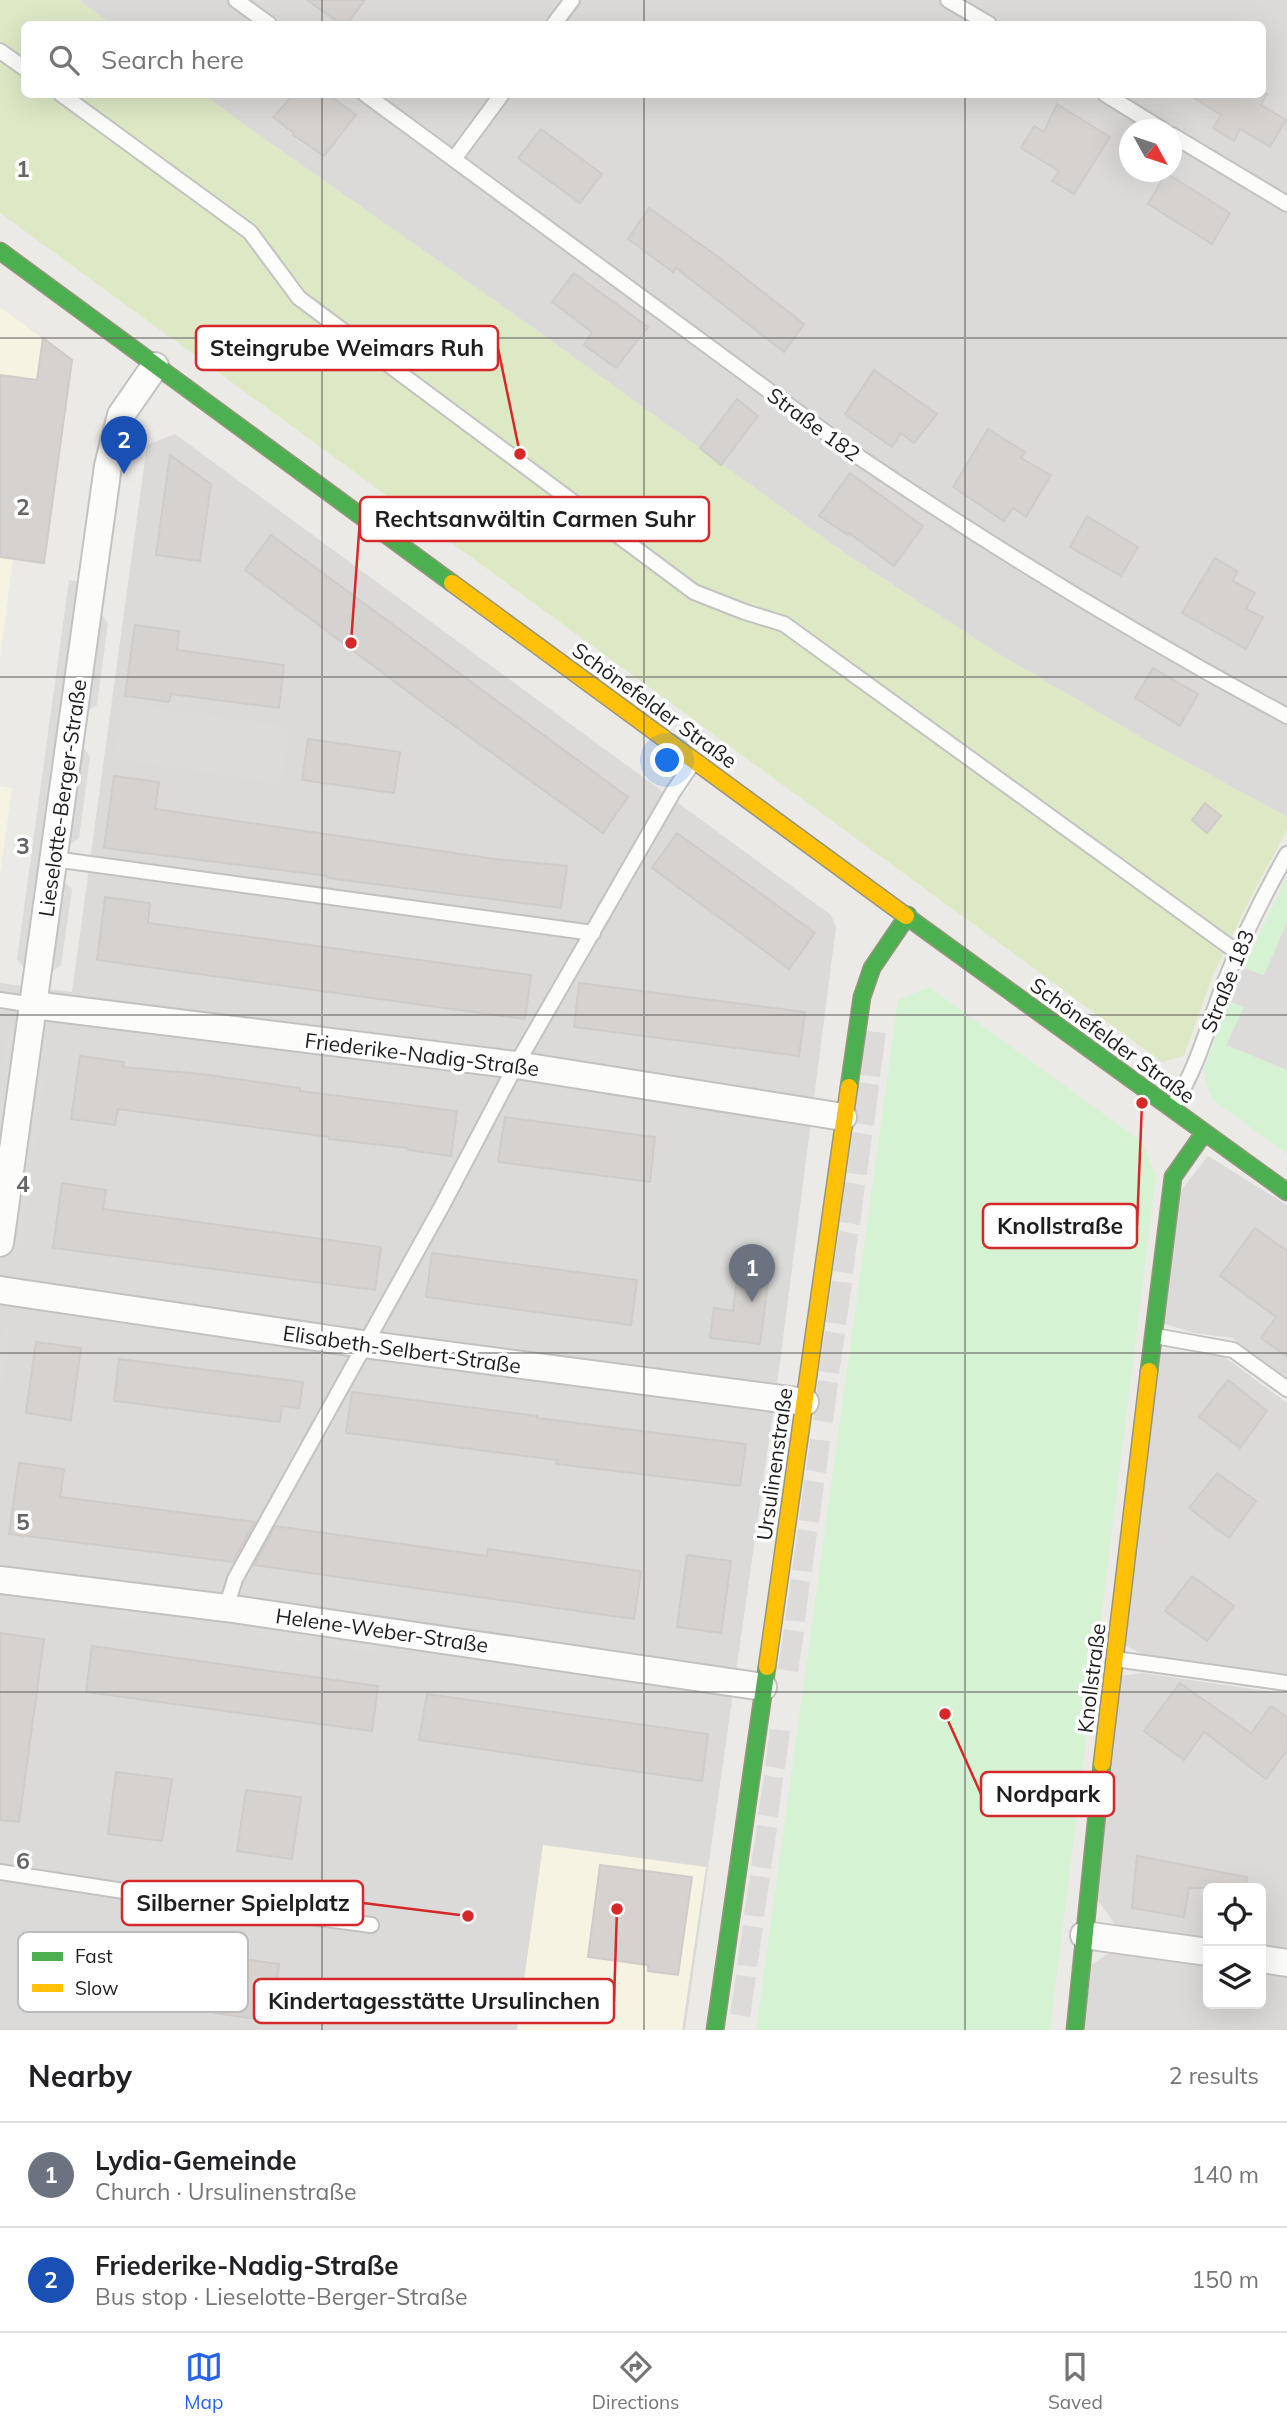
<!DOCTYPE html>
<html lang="en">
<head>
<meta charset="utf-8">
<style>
	:root { --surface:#fff; --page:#f6f6f6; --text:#202124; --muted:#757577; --line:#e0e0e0; --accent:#2563eb }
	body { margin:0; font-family:Mulish,sans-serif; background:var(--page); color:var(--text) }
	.controls { position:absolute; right:21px; bottom:21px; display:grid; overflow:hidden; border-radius:10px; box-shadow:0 7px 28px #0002 }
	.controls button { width:63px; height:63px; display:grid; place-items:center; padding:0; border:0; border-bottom:2px solid var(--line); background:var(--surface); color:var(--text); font:35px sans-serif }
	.compass { position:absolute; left:1119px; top:119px; width:63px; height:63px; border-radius:50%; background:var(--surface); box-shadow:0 7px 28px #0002; rotate:130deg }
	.you { position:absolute; left:668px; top:761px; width:24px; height:24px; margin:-18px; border:5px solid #fff; border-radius:50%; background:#1a73e8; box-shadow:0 0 0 10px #1a73e833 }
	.badge { display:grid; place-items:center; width:46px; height:46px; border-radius:50%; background:var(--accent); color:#fff; font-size:23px; font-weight:700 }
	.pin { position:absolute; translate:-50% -58px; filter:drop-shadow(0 2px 4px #0008) }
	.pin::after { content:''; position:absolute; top:37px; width:24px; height:21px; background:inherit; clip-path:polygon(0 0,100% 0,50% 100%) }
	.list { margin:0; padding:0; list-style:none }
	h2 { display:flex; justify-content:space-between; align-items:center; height:91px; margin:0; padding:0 28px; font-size:30px }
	h2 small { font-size:23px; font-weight:400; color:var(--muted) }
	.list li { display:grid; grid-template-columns:46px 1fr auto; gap:21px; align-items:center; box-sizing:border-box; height:105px; padding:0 28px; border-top:2px solid var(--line) }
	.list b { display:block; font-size:26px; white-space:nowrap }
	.list p { margin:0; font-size:23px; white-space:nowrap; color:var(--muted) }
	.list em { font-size:23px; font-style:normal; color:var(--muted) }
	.icon { flex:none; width:38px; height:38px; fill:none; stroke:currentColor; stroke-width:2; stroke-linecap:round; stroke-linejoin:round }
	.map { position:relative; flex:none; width:1287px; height:2030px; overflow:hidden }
	.search { position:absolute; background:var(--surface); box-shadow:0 7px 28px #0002; left:21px; right:21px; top:21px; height:77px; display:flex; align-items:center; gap:18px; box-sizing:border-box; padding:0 24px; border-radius:10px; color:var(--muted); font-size:26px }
	.sheet { height:301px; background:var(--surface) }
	nav { display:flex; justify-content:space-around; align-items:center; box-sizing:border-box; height:98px; border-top:2px solid var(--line); background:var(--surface); font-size:19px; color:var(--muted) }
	nav a { display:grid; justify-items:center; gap:4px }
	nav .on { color:var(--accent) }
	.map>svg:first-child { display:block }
	.residential { fill:#dbdad8; fill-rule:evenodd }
	.education { fill:#f6f3e2 }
	.religious { fill:#dadad8 }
	.grass { fill:#dde9c5 }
	.park { fill:#d5f2d2 }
	.parking { fill:#dcdbda }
	.building { fill:#d5d2cf; stroke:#cfcbc8; stroke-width:2 }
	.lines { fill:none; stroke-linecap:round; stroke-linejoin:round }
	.lane-casing { stroke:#c3c2c1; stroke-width:18 }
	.street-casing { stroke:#c3c2c1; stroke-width:30 }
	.fast-casing { stroke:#97957e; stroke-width:19 }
	.slow-casing { stroke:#97957e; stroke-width:19 }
	.lane { stroke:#fcfcfb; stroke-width:14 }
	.street { stroke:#fcfcfb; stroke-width:26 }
	.fast { stroke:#4caf50; stroke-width:16 }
	.slow { stroke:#ffc107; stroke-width:16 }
	.grid { fill:none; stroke:#666564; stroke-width:2; stroke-opacity:0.55 }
	.labels { text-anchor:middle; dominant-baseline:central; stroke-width:7; stroke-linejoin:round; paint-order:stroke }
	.street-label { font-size:21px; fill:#1e1e1e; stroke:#fff }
	.key { fill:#fff; stroke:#bcbcbc; stroke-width:2 }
	.key-label { font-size:19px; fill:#1e1e1e }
	.grid-label { font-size:23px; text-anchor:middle; font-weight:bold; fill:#666564; stroke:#fff; stroke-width:7; stroke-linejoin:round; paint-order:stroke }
	.leader { fill:none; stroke:#d62828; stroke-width:2.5 }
	.callout-dot { fill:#d62828; stroke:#fff; stroke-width:2.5 }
	.callout { fill:#fff; stroke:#d62828; stroke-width:2.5 }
	.callout-label { font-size:23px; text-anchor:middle; font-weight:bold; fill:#1e1e1e }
</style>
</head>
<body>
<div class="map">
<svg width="1287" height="2030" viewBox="0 0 1287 2030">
	<rect width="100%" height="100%" fill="#eceae7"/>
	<!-- residential -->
	<g class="residential">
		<path d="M 79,0 L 1287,0 L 1287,817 L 1144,739 L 997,653 L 850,557 L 532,327 L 256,133 L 204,95 L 1262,94 L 1262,24 L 111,24 ZM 1130,130 L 1172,130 L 1172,172 L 1130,172 Z"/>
		<polygon points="175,434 831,915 836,927 779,1370 685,2030 0,2030 0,983 72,992 147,445"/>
		<polygon points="1208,1156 1287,1205 1287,1378 1232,1338 1194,1333 1162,1323 1178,1194"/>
		<polygon points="1182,1352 1222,1355 1287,1403 1287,1674 1143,1654 1124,1645 1158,1353"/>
		<polygon points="1143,1673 1287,1694 1287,1957 1261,1954 1261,1888 1208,1888 1208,1946 1122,1934 1094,1895 1120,1676"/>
		<polygon points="1114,1950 1208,1958 1208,2004 1261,2004 1261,1965 1287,1969 1287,2030 1084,2030 1091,1965"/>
	</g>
	<!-- education -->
	<g class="education">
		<polygon points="0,307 72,360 13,559 0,658"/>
		<polygon points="0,786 12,788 0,875"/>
		<polygon points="543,1845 706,1867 682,2030 517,2030"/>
	</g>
	<!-- religious -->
	<polygon class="religious" points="674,1115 799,1132 806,1141 775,1364 767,1371 642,1353"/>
	<!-- grass -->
	<polygon class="grass" points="0,0 79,0 111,24 24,24 24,94 204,95 256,133 532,327 850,557 997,653 1144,739 1287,817 1287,830 1251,897 1213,975 1184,1056 1162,1062 0,213"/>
	<!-- park -->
	<g class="park">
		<polygon points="1287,877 1287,922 1264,975 1243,968"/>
		<polygon points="929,987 1142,1142 1156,1175 1050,2030 756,2030 898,1000"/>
		<polygon points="1229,1001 1244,1007 1226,1045 1287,1070 1287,1154 1212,1099 1203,1071"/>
	</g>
	<!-- parking -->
	<g class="parking">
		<polygon points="69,580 77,581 24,968 17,959"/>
		<polygon points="101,614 108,623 97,705 88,711"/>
		<polygon points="122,702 290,727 281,784 114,759"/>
		<polygon points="83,747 90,757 79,838 69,845"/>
		<polygon points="64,881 72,890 61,965 52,972"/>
		<polygon points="1287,922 1287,1070 1226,1045 1244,1007 1229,1001 1243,968 1264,975"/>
		<polygon points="866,1031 886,1033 880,1077 860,1075"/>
		<polygon points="15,1032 0,1143 0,1083 6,1038"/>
		<polygon points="43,1036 50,1045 21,1251 12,1258"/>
		<polygon points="859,1082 879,1085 874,1126 854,1123"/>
		<polygon points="853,1132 872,1135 867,1175 847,1173"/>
		<polygon points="845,1182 865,1185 860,1225 840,1222"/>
		<polygon points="839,1231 858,1234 853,1274 833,1271"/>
		<polygon points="832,1281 852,1283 846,1325 826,1322"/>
		<polygon points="4,1322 10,1331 0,1402 0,1348"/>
		<polygon points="825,1331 845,1334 839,1374 819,1371"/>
		<polygon points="818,1380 838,1383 833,1423 813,1420"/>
		<polygon points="810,1439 830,1441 826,1473 806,1470"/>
		<polygon points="804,1480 824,1483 819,1523 799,1520"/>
		<polygon points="798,1529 817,1532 812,1572 792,1570"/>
		<polygon points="791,1579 810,1582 805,1622 785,1620"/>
		<polygon points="98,1606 149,1613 139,1621 105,1616"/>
		<polygon points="154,1614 205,1621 195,1628 161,1624"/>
		<polygon points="253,1628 316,1636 307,1644 259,1637"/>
		<polygon points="784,1629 804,1632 798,1672 778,1669"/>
		<polygon points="321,1637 383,1646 374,1653 327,1647"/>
		<polygon points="436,1653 487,1660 477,1667 443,1662"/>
		<polygon points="492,1661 542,1667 533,1675 498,1670"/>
		<polygon points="547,1668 598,1675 589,1683 554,1678"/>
		<polygon points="603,1676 653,1683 645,1690 609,1685"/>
		<polygon points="770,1729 790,1731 785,1769 765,1766"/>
		<polygon points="764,1775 783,1778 778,1817 758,1815"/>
		<polygon points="757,1825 777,1828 771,1869 751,1866"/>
		<polygon points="750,1875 770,1878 764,1917 744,1915"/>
		<polygon points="743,1925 763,1928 757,1967 737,1965"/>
		<polygon points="736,1975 756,1977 750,2017 730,2014"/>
	</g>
	<!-- building -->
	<g class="building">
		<polygon points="307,0 365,0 347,24 341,24"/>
		<polygon points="294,94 328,94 356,115 324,156 293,135 294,133 273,117"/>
		<polygon points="1188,94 1267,94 1261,105 1286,120 1270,147 1240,129 1234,141 1213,128 1221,115"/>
		<polygon points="1057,104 1110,137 1074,194 1052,181 1059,171 1021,148 1034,126 1044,132"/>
		<polygon points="541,129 602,174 580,203 518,158"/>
		<polygon points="1166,173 1230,213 1212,244 1148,204"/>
		<polygon points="649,208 717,256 804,324 784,352 676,268 673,272 628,239"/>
		<polygon points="574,273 648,327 616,368 584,345 592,332 552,302"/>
		<polygon points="43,338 72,360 44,563 0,557 0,375 37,380"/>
		<polygon points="874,370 937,414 914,443 901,433 892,447 845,414"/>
		<polygon points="737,399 758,416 721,465 700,448"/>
		<polygon points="988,429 1025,452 1021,458 1051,475 1026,517 1013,508 1004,521 953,487"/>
		<polygon points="170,455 211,484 200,561 156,555"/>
		<polygon points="850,473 923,526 894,566 849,533 848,535 819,516"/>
		<polygon points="1087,516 1138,547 1121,576 1070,547"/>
		<polygon points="271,535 628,797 603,833 427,706 245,570"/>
		<polygon points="1215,558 1237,571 1233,581 1255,593 1246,609 1263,617 1246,649 1182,613"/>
		<polygon points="135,625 179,631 177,650 284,665 279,708 171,694 169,702 125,696"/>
		<polygon points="1153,668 1198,694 1180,726 1135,698"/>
		<polygon points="308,739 400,752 394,793 302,780"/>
		<polygon points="114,776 159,782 155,809 495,859 567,866 561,908 328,878 328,876 104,848"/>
		<polygon points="1205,803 1221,816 1207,833 1192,820"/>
		<polygon points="677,833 815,933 789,969 652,868"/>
		<polygon points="105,897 150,903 148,923 531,975 525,1019 97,960"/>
		<polygon points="579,983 805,1012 799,1056 574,1027"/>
		<polygon points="80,1056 124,1062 123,1067 201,1074 300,1088 300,1091 457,1111 451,1156 408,1150 408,1148 329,1139 329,1137 118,1109 115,1125 71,1119"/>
		<polygon points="505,1117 655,1137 650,1182 498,1162"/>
		<polygon points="62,1183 106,1190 103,1209 381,1247 375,1290 53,1248"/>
		<polygon points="1255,1228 1287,1251 1287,1357 1261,1338 1276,1317 1220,1276"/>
		<polygon points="432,1253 637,1280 631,1325 426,1297"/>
		<polygon points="740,1255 771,1259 760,1344 710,1338 714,1308 733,1311"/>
		<polygon points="36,1342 81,1348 71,1420 26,1413"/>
		<polygon points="119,1359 303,1382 299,1408 282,1406 280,1422 114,1401"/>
		<polygon points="1228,1380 1267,1411 1240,1448 1199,1417"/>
		<polygon points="352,1392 537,1416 537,1418 746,1444 740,1486 556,1464 557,1460 346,1433"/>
		<polygon points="19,1463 64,1469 60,1497 255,1522 233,1562 9,1534"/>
		<polygon points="1217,1473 1256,1501 1229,1538 1189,1508"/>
		<polygon points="275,1526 487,1556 488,1549 641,1571 634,1619 254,1565"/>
		<polygon points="687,1555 731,1561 721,1633 677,1627"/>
		<polygon points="1192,1576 1234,1606 1207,1641 1165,1611"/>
		<polygon points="0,1633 44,1639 19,1822 0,1820"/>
		<polygon points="92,1646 378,1686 372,1731 86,1692"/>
		<polygon points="1180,1683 1251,1733 1271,1706 1287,1717 1287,1750 1266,1779 1204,1732 1184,1760 1144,1731"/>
		<polygon points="427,1694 708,1734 702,1781 419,1740"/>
		<polygon points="116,1772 172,1779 162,1841 108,1834"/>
		<polygon points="246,1790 301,1797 292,1859 237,1851"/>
		<polygon points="1137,1856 1247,1877 1246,1888 1189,1888 1184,1917 1132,1908"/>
		<polygon points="600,1865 692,1877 678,1975 648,1971 648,1965 588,1957"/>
		<polygon points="221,1956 279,1964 271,2021 214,2013"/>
	</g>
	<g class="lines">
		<defs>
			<g id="lane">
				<polyline points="236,0 269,24"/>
				<polyline points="948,0 989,24"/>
				<polyline points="554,24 572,0"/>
				<polyline points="0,51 24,68"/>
				<polyline points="61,94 250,232 299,298 694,592 745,612 784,624 1237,952"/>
				<path d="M 365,94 L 859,457 C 998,551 1140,637 1287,716"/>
				<polyline points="1105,94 1163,130"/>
				<polyline points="1172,135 1287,204"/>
				<polyline points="454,159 502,94"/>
				<polyline points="54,859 593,933"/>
				<polyline points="0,1000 33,1005"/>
				<path d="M 1172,1107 C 1196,1072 1207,1029 1222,989 C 1240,943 1262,898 1287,854"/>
				<polyline points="1155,1336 1233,1350 1287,1389"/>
				<polyline points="226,1608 235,1579 443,1204 516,1065 673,792 694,761"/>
				<polyline points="1115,1659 1287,1683"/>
				<polyline points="0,1872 182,1900 371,1925"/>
			</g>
			<g id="street">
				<polyline points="33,1005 516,1065 843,1117"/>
				<polyline points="0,1243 108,466 121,415 155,366"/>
				<polyline points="0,1290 363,1344 805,1402"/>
				<polyline points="0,1580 226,1608 763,1687"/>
				<polyline points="1084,1935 1208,1952"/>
				<polyline points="1261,1959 1287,1963"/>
			</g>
			<g id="fast">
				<polyline points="0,251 452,583"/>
				<polyline points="906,916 1287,1192"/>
				<polyline points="849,1087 862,997 872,968 908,915"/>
				<polyline points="1149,1371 1173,1177 1204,1133"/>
				<polyline points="715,2030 767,1667"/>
				<polyline points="1075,2030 1102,1764"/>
			</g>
			<g id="slow">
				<polyline points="452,583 906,916"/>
				<polyline points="767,1667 849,1087"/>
				<polyline points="1102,1764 1149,1371"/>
			</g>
		</defs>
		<!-- lane casing -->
		<use href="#lane" class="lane-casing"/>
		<!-- street casing -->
		<use href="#street" class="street-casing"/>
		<!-- fast casing -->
		<use href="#fast" class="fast-casing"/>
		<!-- slow casing -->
		<use href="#slow" class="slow-casing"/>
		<!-- lane -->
		<use href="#lane" class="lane"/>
		<!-- street -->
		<use href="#street" class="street"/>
		<!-- fast -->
		<use href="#fast" class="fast"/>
		<!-- slow -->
		<use href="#slow" class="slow"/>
	</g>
	<!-- grid -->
	<path class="grid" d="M 322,0 L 322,24M 644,0 L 644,24M 965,0 L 965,24M 322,94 L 322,2030M 644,94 L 644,2030M 965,94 L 965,2030M 0,338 L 1287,338M 0,677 L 1287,677M 0,1015 L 1287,1015M 0,1353 L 1287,1353M 0,1692 L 1287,1692"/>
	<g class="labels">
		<!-- street labels -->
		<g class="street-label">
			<text transform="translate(814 424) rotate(36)">Straße 182</text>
			<text transform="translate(655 705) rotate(36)">Schönefelder Straße</text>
			<text transform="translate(62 798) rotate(-82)">Lieselotte-Berger-Straße</text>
			<text transform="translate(1227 981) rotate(-68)">Straße 183</text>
			<text transform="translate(1113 1040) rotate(36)">Schönefelder Straße</text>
			<text transform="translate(422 1054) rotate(7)">Friederike-Nadig-Straße</text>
			<text transform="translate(402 1349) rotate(8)">Elisabeth-Selbert-Straße</text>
			<text transform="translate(774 1464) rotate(-82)">Ursulinenstraße</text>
			<text transform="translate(382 1630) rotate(8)">Helene-Weber-Straße</text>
			<text transform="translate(1091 1678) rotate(-83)">Knollstraße</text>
		</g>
	</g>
	<!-- legend -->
	<rect x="18" y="1932" width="230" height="80" rx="10" class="key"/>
	<rect x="32" y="1952" width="31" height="9" fill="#4caf50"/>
	<rect x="32" y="1984" width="31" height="8" fill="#ffc107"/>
	<g class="key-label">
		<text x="75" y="1963">Fast</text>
		<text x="75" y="1995">Slow</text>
	</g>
	<g class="grid-label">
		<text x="23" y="177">1</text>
		<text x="23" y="515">2</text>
		<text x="23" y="854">3</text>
		<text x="23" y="1192">4</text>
		<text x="23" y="1530">5</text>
		<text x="23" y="1869">6</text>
	</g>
	<!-- callouts -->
	<path class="leader" d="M520 454L498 348M351 643L360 519M1142 1103L1137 1226M945 1714L981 1794M468 1916L363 1903M617 1909L614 2001"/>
	<g class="callout-dot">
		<circle cx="520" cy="454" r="7"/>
		<circle cx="351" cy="643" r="7"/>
		<circle cx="1142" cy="1103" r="7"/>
		<circle cx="945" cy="1714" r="7"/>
		<circle cx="468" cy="1916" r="7"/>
		<circle cx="617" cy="1909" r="7"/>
	</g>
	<g class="callout">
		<rect x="196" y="326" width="302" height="44" rx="7"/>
		<rect x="360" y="497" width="349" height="44" rx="7"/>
		<rect x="983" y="1204" width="154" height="44" rx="7"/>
		<rect x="981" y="1772" width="133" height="44" rx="7"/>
		<rect x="122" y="1881" width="241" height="44" rx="7"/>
		<rect x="254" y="1979" width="360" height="44" rx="7"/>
	</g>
	<g class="callout-label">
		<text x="347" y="356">Steingrube Weimars Ruh</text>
		<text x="535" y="527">Rechtsanwältin Carmen Suhr</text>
		<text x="1060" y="1234">Knollstraße</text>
		<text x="1048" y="1802">Nordpark</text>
		<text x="243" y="1911">Silberner Spielplatz</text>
		<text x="434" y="2009">Kindertagesstätte Ursulinchen</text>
	</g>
</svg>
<div class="controls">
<button><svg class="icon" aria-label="locate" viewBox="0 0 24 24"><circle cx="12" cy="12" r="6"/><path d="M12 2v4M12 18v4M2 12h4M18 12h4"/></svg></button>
<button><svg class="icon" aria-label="layers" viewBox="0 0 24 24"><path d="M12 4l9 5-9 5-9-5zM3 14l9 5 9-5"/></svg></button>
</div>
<svg class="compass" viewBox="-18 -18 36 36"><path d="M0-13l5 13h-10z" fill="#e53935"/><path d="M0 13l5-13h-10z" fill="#757577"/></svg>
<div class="you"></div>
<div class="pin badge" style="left:752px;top:1302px;background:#6b7280">1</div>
<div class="pin badge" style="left:124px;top:474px;background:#1a4fb4">2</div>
<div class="search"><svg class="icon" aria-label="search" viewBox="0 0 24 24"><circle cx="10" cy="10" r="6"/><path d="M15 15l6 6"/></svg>Search here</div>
</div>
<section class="sheet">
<h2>Nearby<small>2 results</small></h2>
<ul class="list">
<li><span class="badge" style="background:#6b7280">1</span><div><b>Lydia-Gemeinde</b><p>Church · Ursulinenstraße</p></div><em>140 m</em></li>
<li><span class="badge" style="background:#1a4fb4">2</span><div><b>Friederike-Nadig-Straße</b><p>Bus stop · Lieselotte-Berger-Straße</p></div><em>150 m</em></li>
</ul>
</section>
<nav>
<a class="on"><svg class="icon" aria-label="map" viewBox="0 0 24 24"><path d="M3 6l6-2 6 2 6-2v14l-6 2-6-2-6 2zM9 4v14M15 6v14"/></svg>Map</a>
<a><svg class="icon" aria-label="directions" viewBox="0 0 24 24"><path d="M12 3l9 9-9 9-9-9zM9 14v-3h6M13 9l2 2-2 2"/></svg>Directions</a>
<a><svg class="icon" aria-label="saved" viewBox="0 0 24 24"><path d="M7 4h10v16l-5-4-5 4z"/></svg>Saved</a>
</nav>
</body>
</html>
